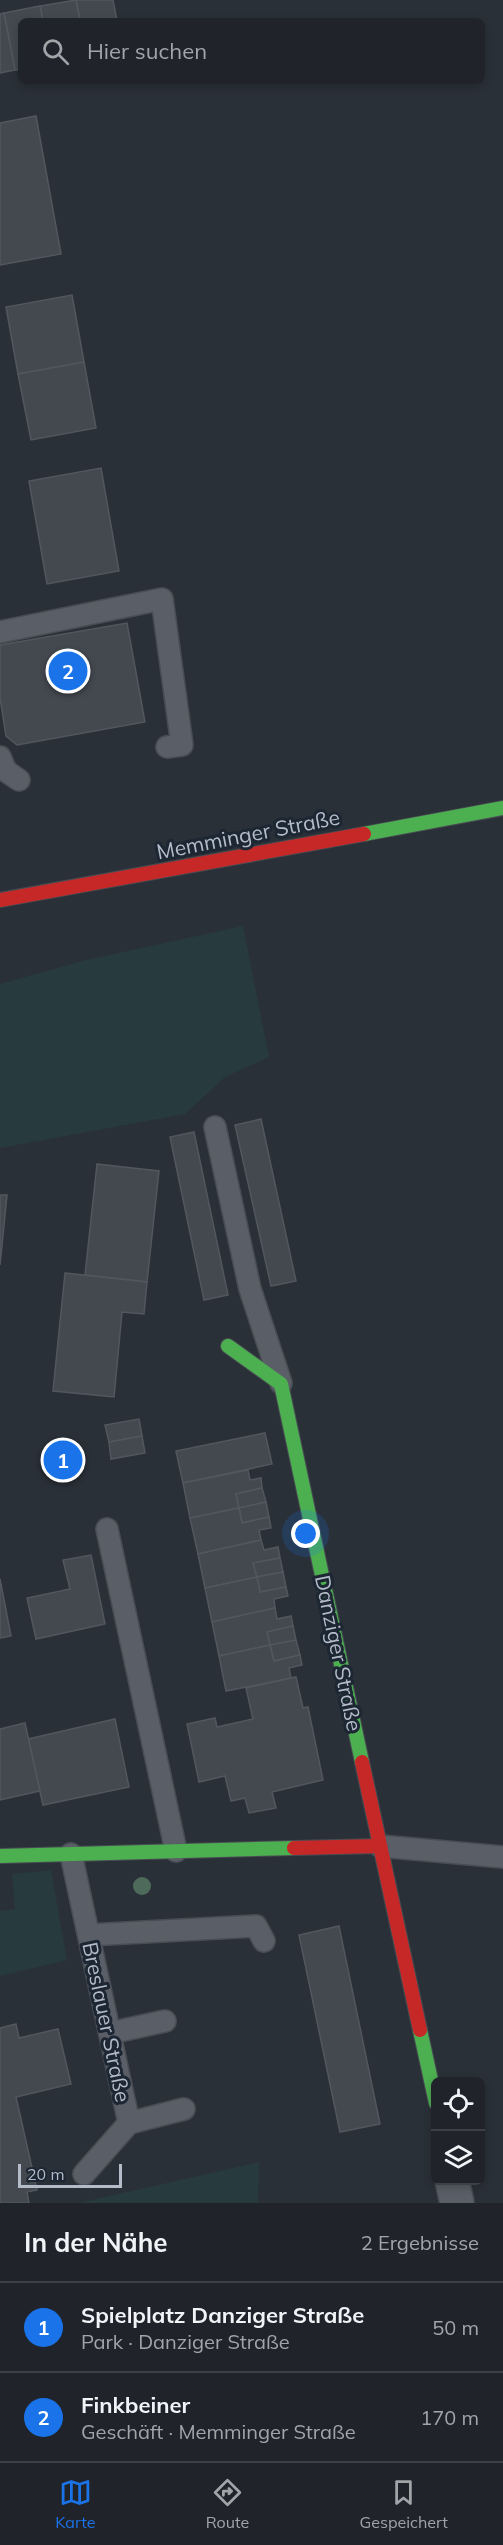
<!DOCTYPE html>
<html lang="de">
<head>
<meta charset="utf-8">
<style>
	:root { --surface:#20242a; --page:#2d3036; --text:#f1f3f6; --muted:#a2a4a8; --line:#3d4147; --accent:#1a73e8 }
	body { margin:0; font-family:Mulish,sans-serif; background:var(--page); color:var(--text) }
	.controls { position:absolute; right:18px; bottom:18px; display:grid; overflow:hidden; border-radius:9px; box-shadow:0 3px 9px #0003 }
	.controls button { width:54px; height:54px; display:grid; place-items:center; padding:0; border:0; border-bottom:2px solid var(--line); background:var(--surface); color:var(--text); font:30px sans-serif }
	.scale { position:absolute; left:18px; bottom:15px; width:104px; box-sizing:border-box; padding-left:6px; border:3px solid #b4bcc9; border-top:0; font-size:16px; line-height:21px; white-space:nowrap; color:#b4bcc9; -webkit-text-stroke:4px #1d2633; paint-order:stroke }
	.you { position:absolute; left:306px; top:1534px; width:21px; height:21px; margin:-15px; border:4px solid #fff; border-radius:50%; background:#1a73e8; box-shadow:0 0 0 9px #1a73e833 }
	.badge { display:grid; place-items:center; width:39px; height:39px; border-radius:50%; background:var(--accent); color:#fff; font-size:20px; font-weight:700 }
	.pin { position:absolute; translate:-50% -50%; border:3px solid #fff; box-shadow:0 2px 6px #0006 }
	.list { margin:0; padding:0; list-style:none }
	h2 { display:flex; justify-content:space-between; align-items:center; height:78px; margin:0; padding:0 24px; font-size:26px }
	h2 small { font-size:20px; font-weight:400; color:var(--muted) }
	.list li { display:grid; grid-template-columns:39px 1fr auto; gap:18px; align-items:center; box-sizing:border-box; height:90px; padding:0 24px; border-top:2px solid var(--line) }
	.list b { display:block; font-size:22px; white-space:nowrap }
	.list p { margin:0; font-size:20px; white-space:nowrap; color:var(--muted) }
	.list em { font-size:20px; font-style:normal; color:var(--muted) }
	.icon { flex:none; width:33px; height:33px; fill:none; stroke:currentColor; stroke-width:2; stroke-linecap:round; stroke-linejoin:round }
	.map { position:relative; flex:none; width:503px; height:2203px; overflow:hidden }
	.search { position:absolute; background:var(--surface); box-shadow:0 3px 9px #0003; left:18px; right:18px; top:18px; height:66px; display:flex; align-items:center; gap:15px; box-sizing:border-box; padding:0 21px; border-radius:9px; color:var(--muted); font-size:22px }
	.sheet { height:258px; background:var(--surface) }
	nav { display:flex; justify-content:space-around; align-items:center; box-sizing:border-box; height:84px; border-top:2px solid var(--line); background:var(--surface); font-size:16px; color:var(--muted) }
	nav a { display:grid; justify-items:center; gap:3px }
	nav .on { color:var(--accent) }
	.map>svg:first-child { display:block }
	.green { fill:#273a3e }
	.building { fill:#444950; stroke:#52575f; stroke-width:1.5 }
	.lines { fill:none; stroke-linecap:round; stroke-linejoin:round }
	.lane-casing { stroke:#484c53; stroke-width:24 }
	.street-casing { stroke:#484c53; stroke-width:36 }
	.fast-casing { stroke:#484c53; stroke-width:16 }
	.jam-casing { stroke:#484c53; stroke-width:16 }
	.lane { stroke:#5a5e66; stroke-width:21 }
	.street { stroke:#5a5e66; stroke-width:33 }
	.fast { stroke:#4caf50; stroke-width:14 }
	.jam { stroke:#c62828; stroke-width:14 }
	.tree { fill:#4e6a5a }
	.labels { text-anchor:middle; dominant-baseline:central; stroke-width:6; stroke-linejoin:round; paint-order:stroke }
	.street-label { font-size:21px; fill:#b4bcc9; stroke:#1d2633 }
</style>
</head>
<body>
<div class="map">
<svg width="503" height="2203" viewBox="0 0 503 2203">
	<rect width="100%" height="100%" fill="#2a3038"/>
	<!-- green -->
	<g class="green">
		<polygon points="243,926 269,1057 225,1077 185,1114 0,1148 0,984 86,960"/>
		<polygon points="51,1870 67,1960 0,1976 0,1911 15,1909 12,1874"/>
		<polygon points="259,2162 258,2203 79,2203"/>
	</g>
	<!-- building -->
	<g class="building">
		<polygon points="76,0 113,0 117,21 80,21"/>
		<polygon points="76,0 80,21 43,21 40,6"/>
		<polygon points="40,6 43,21 21,21 21,69 15,70 4,13"/>
		<polygon points="4,13 15,70 0,73 0,14"/>
		<polygon points="36,116 61,254 0,265 0,123"/>
		<polygon points="72,295 84,362 18,374 6,307"/>
		<polygon points="84,362 96,428 31,440 18,374"/>
		<polygon points="101,468 119,571 47,584 29,481"/>
		<polygon points="127,623 145,722 17,745 6,736 0,697 0,645"/>
		<polygon points="261,1119 296,1281 271,1286 235,1125"/>
		<polygon points="194,1132 228,1295 204,1300 170,1137"/>
		<polygon points="97,1164 159,1171 147,1282 85,1275"/>
		<polygon points="0,1195 7,1195 0,1265"/>
		<polygon points="65,1273 147,1282 144,1314 122,1312 114,1397 53,1391"/>
		<polygon points="139,1419 142,1436 109,1442 105,1425"/>
		<polygon points="265,1433 272,1464 183,1483 176,1451"/>
		<polygon points="142,1436 145,1453 111,1459 109,1442"/>
		<polygon points="248,1470 250,1480 261,1478 262,1488 236,1494 239,1508 190,1518 183,1483"/>
		<polygon points="262,1488 266,1502 239,1508 236,1494"/>
		<polygon points="266,1502 269,1517 242,1523 239,1508"/>
		<polygon points="239,1508 242,1523 269,1517 271,1528 259,1530 261,1540 198,1554 190,1518"/>
		<polygon points="261,1540 264,1550 278,1547 280,1558 253,1563 257,1577 205,1588 198,1554"/>
		<polygon points="91,1555 105,1624 36,1639 27,1598 70,1589 63,1560"/>
		<polygon points="280,1558 283,1572 257,1577 253,1563"/>
		<polygon points="283,1572 286,1587 260,1592 257,1577"/>
		<polygon points="257,1577 260,1592 286,1587 288,1596 274,1599 275,1608 212,1622 205,1588"/>
		<polygon points="0,1579 11,1636 0,1638"/>
		<polygon points="275,1608 277,1619 291,1616 293,1626 267,1632 270,1645 219,1656 212,1622"/>
		<polygon points="293,1626 296,1640 270,1645 267,1632"/>
		<polygon points="296,1640 300,1655 274,1661 270,1645"/>
		<polygon points="270,1645 274,1661 300,1655 302,1665 289,1668 291,1678 226,1691 219,1656"/>
		<polygon points="296,1677 303,1708 308,1707 323,1780 272,1792 276,1808 249,1813 245,1798 231,1801 225,1776 199,1782 187,1724 215,1718 217,1727 253,1719 246,1688"/>
		<polygon points="115,1719 129,1787 43,1805 28,1739"/>
		<polygon points="25,1723 40,1791 0,1800 0,1729"/>
		<polygon points="339,1926 380,2124 340,2132 299,1935"/>
		<polygon points="16,2024 19,2038 58,2029 71,2084 16,2097 37,2190 27,2192 29,2203 0,2203 0,2028"/>
	</g>
	<g class="lines">
		<defs>
			<g id="lane">
				<polyline points="0,632 162,599 182,745 167,747"/>
				<polyline points="0,757 6,771 19,780"/>
				<polyline points="215,1127 250,1289 281,1383"/>
				<polyline points="107,1529 176,1851"/>
				<polyline points="380,1846 503,1857"/>
				<polyline points="71,1854 129,2123 84,2174"/>
				<polyline points="89,1935 256,1926 264,1941"/>
				<polyline points="110,2033 165,2021"/>
				<polyline points="129,2123 184,2109"/>
			</g>
			<polyline id="street" points="452,2180 457,2203"/>
			<g id="fast">
				<polyline points="364,834 503,808"/>
				<polyline points="228,1346 281,1384 362,1762"/>
				<polyline points="0,1856 294,1848"/>
				<polyline points="420,2030 436,2103"/>
			</g>
			<g id="jam">
				<polyline points="0,900 364,834"/>
				<polyline points="362,1762 420,2030"/>
				<polyline points="294,1848 380,1846"/>
			</g>
		</defs>
		<!-- lane casing -->
		<use href="#lane" class="lane-casing"/>
		<!-- street casing -->
		<use href="#street" class="street-casing"/>
		<!-- fast casing -->
		<use href="#fast" class="fast-casing"/>
		<!-- jam casing -->
		<use href="#jam" class="jam-casing"/>
		<!-- lane -->
		<use href="#lane" class="lane"/>
		<!-- street -->
		<use href="#street" class="street"/>
		<!-- fast -->
		<use href="#fast" class="fast"/>
		<!-- jam -->
		<use href="#jam" class="jam"/>
	</g>
	<!-- trees -->
	<circle class="tree" cx="142" cy="1886" r="9"/>
	<g class="labels">
		<!-- street labels -->
		<g class="street-label">
			<text transform="translate(248 834) rotate(-11)">Memminger Straße</text>
			<text transform="translate(339 1653) rotate(78)">Danziger Straße</text>
			<text transform="translate(107 2022) rotate(78)">Breslauer Straße</text>
		</g>
	</g>
</svg>
<div class="controls">
<button><svg class="icon" aria-label="locate" viewBox="0 0 24 24"><circle cx="12" cy="12" r="6"/><path d="M12 2v4M12 18v4M2 12h4M18 12h4"/></svg></button>
<button><svg class="icon" aria-label="layers" viewBox="0 0 24 24"><path d="M12 4l9 5-9 5-9-5zM3 14l9 5 9-5"/></svg></button>
</div>
<div class="scale">20 m</div>
<div class="you"></div>
<div class="pin badge" style="left:63px;top:1460px">1</div>
<div class="pin badge" style="left:68px;top:671px">2</div>
<div class="search"><svg class="icon" aria-label="search" viewBox="0 0 24 24"><circle cx="10" cy="10" r="6"/><path d="M15 15l6 6"/></svg>Hier suchen</div>
</div>
<section class="sheet">
<h2>In der Nähe<small>2 Ergebnisse</small></h2>
<ul class="list">
<li><span class="badge">1</span><div><b>Spielplatz Danziger Straße</b><p>Park · Danziger Straße</p></div><em>50 m</em></li>
<li><span class="badge">2</span><div><b>Finkbeiner</b><p>Geschäft · Memminger Straße</p></div><em>170 m</em></li>
</ul>
</section>
<nav>
<a class="on"><svg class="icon" aria-label="map" viewBox="0 0 24 24"><path d="M3 6l6-2 6 2 6-2v14l-6 2-6-2-6 2zM9 4v14M15 6v14"/></svg>Karte</a>
<a><svg class="icon" aria-label="directions" viewBox="0 0 24 24"><path d="M12 3l9 9-9 9-9-9zM9 14v-3h6M13 9l2 2-2 2"/></svg>Route</a>
<a><svg class="icon" aria-label="saved" viewBox="0 0 24 24"><path d="M7 4h10v16l-5-4-5 4z"/></svg>Gespeichert</a>
</nav>
</body>
</html>
